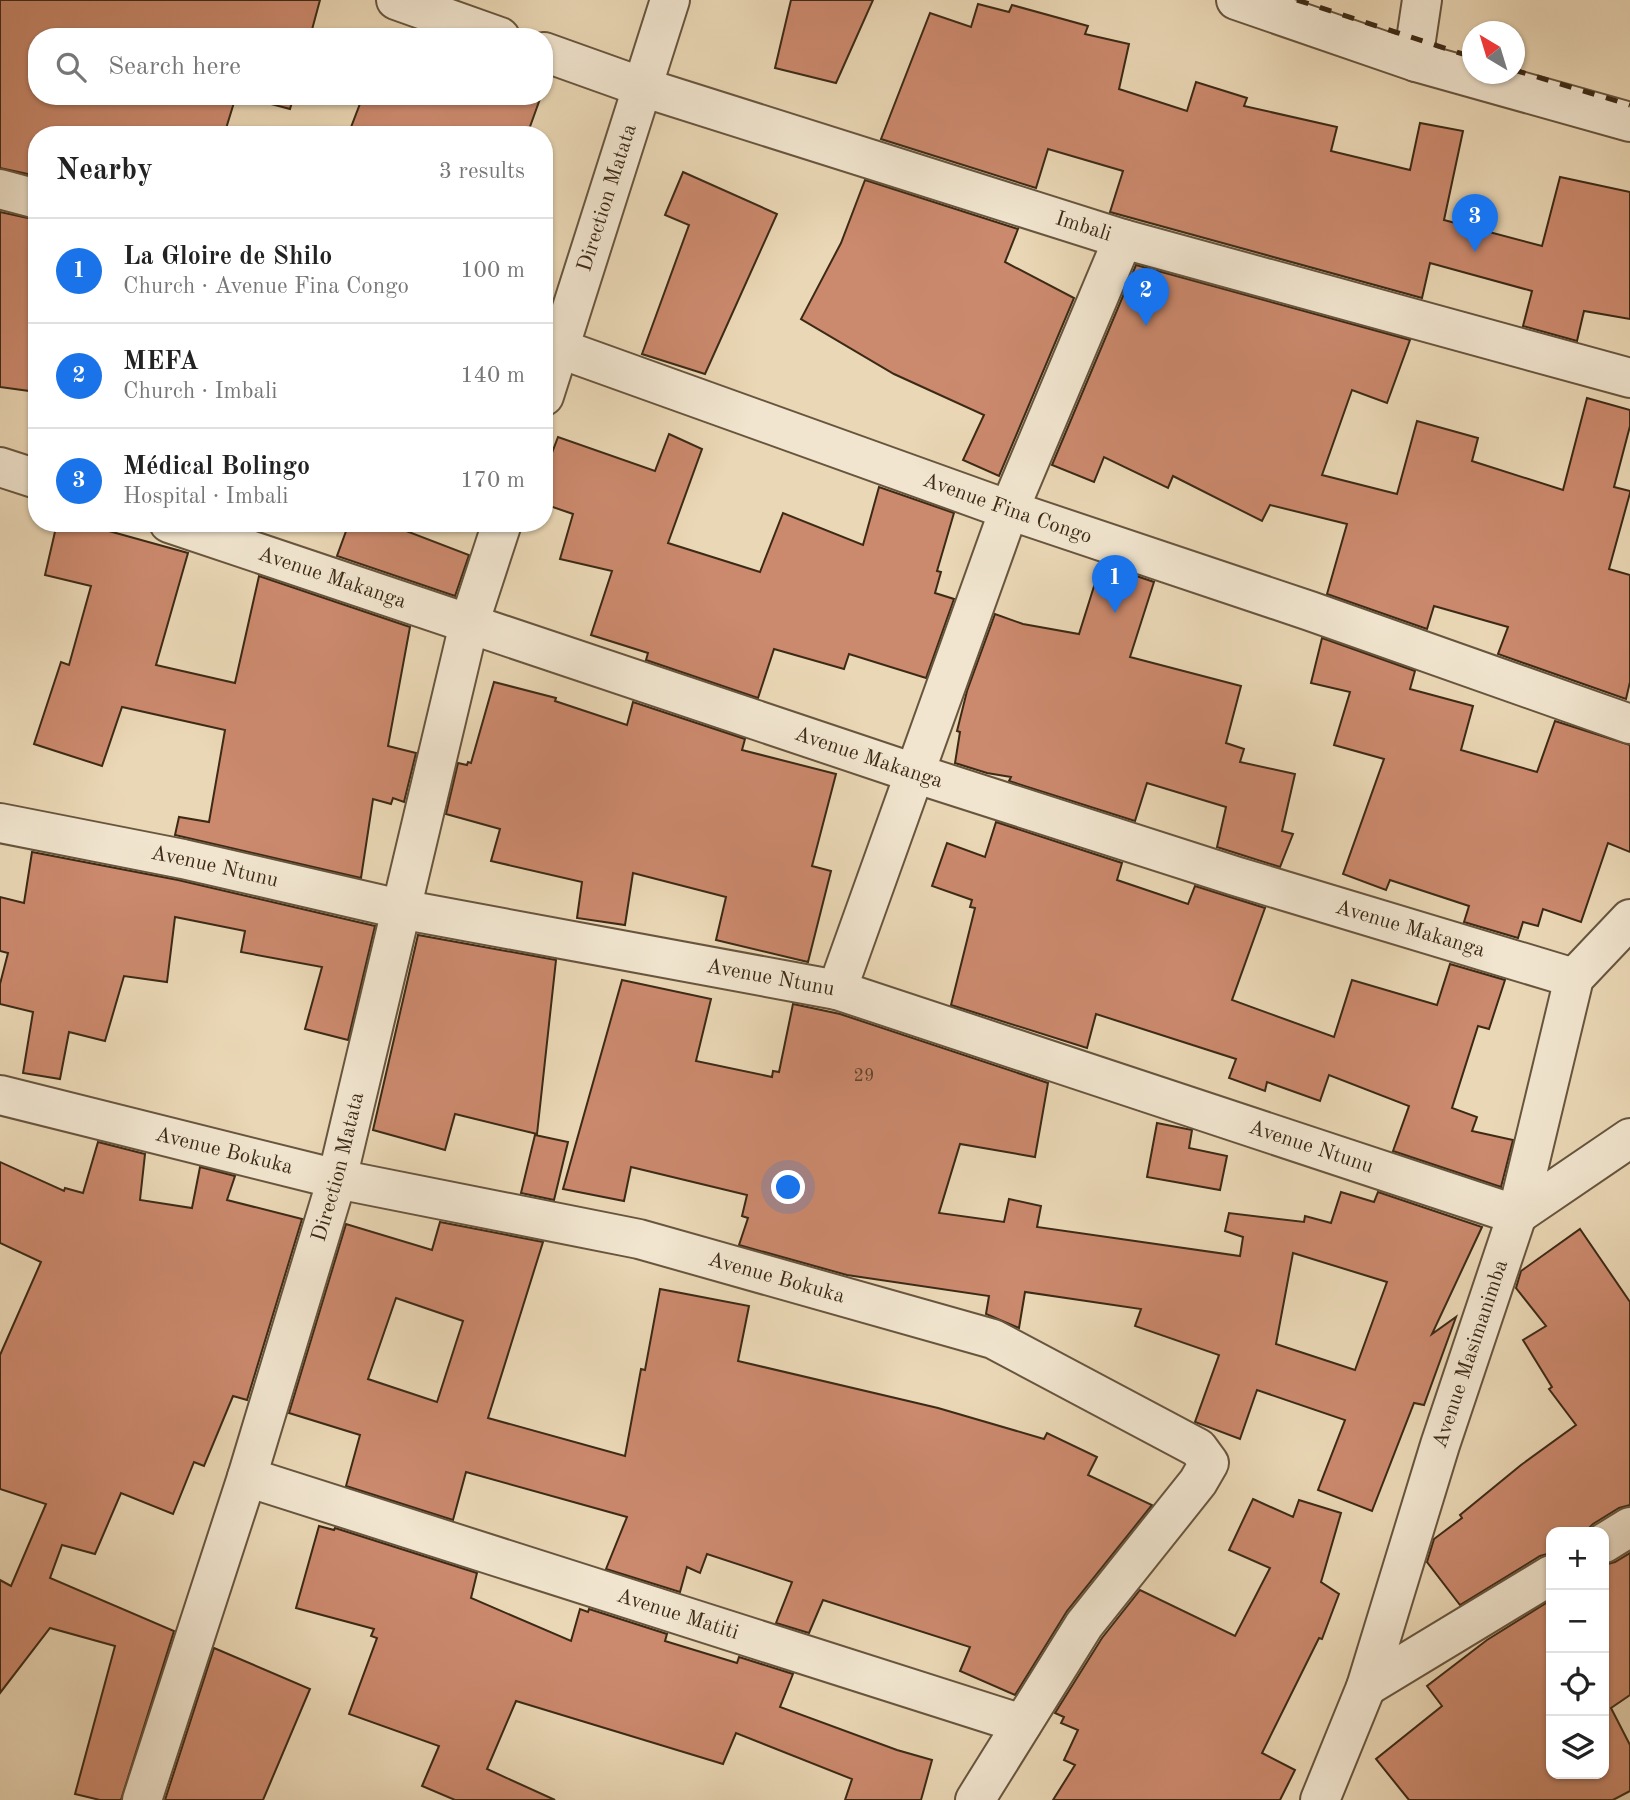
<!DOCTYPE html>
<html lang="en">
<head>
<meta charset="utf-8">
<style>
	:root { --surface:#fff; --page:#f6f6f6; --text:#222; --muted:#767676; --line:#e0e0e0; --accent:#1a73e8 }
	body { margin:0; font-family:"Old Standard TT",serif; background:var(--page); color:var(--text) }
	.controls { position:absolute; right:21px; bottom:21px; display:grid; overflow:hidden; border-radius:14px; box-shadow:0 2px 5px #0004 }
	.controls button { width:63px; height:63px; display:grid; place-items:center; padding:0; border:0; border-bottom:2px solid var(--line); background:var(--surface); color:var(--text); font:35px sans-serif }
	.compass { position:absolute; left:1462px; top:21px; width:63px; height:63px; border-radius:50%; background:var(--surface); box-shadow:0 2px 5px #0004; rotate:322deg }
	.you { position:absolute; left:789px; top:1188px; width:24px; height:24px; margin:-18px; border:5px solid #fff; border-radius:50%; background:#1a73e8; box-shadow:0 0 0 10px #1a73e833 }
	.badge { display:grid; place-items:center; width:46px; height:46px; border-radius:50%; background:var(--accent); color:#fff; font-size:23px; font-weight:700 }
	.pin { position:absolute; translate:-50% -58px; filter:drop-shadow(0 2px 4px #0008) }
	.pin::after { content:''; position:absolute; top:37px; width:24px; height:21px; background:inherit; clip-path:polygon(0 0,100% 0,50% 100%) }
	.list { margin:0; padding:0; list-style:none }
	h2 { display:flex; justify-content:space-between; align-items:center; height:91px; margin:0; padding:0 28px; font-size:30px }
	h2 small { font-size:23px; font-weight:400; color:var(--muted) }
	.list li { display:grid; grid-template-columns:46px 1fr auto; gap:21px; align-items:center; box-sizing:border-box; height:105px; padding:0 28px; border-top:2px solid var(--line) }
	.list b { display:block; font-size:26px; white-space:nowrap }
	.list p { margin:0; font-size:23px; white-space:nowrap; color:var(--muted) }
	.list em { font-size:23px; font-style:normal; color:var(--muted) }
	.icon { flex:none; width:38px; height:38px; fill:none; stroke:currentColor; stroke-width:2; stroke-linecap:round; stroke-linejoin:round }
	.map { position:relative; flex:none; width:1630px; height:1800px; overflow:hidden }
	.search { position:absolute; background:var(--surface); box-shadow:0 2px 5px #0004; left:28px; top:28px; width:525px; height:77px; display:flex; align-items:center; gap:18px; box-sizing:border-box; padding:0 24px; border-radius:28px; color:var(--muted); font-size:26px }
	.panel { position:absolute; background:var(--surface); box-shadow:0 2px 5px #0004; left:28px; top:126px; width:525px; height:406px; border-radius:28px }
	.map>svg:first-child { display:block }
	.building { fill:#cb896d; stroke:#3c2a16; stroke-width:2; fill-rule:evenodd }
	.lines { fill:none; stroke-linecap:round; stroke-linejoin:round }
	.minor-casing { stroke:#68553e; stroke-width:42 }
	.minor { stroke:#f1e5cf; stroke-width:38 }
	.rail { stroke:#3c2a16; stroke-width:5; stroke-dasharray:12 12; stroke-linecap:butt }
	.labels { text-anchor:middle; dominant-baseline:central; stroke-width:6; stroke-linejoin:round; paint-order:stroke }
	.number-label { font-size:18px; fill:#60422c }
	.street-label { font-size:21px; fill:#3c2a16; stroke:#f1e5cf }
</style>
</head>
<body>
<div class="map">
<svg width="1630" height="1800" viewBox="0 0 1630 1800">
	<rect width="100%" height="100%" fill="#ead7b5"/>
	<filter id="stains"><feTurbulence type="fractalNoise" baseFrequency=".00286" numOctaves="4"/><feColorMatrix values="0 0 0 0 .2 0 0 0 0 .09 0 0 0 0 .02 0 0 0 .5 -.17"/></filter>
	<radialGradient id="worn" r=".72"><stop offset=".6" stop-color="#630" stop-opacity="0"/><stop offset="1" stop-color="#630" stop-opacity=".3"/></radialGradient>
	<!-- building -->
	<g class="building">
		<polygon points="0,0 320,0 310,37 37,37 37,96 236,96 224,135 37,135 37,176 0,168"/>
		<polygon points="791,0 873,0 836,83 775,68"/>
		<polygon points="978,4 1009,12 1012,5 1088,26 1085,34 1129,44 1119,89 1187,111 1196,82 1247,98 1244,106 1337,127 1331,151 1410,170 1420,123 1463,131 1444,220 1542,246 1560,177 1630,192 1630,319 1584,311 1577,341 1523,326 1532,291 1430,263 1422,298 1110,212 1123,171 1048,149 1036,188 881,139 930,13 971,27"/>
		<polygon points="241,96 294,96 290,109"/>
		<polygon points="363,96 541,96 527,135 348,135"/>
		<polygon points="683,172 777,214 705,374 642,354 689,225 665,215"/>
		<polygon points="865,180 1018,229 1005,262 1074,298 999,476 963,460 984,415 894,374 801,319 841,243"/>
		<polygon points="0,212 37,220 37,392 0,387"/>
		<polygon points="1136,265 1410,340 1387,403 1352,390 1322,475 1397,494 1417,421 1478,438 1472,461 1563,490 1587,398 1630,410 1630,426 1614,487 1630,491 1630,493 1609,569 1630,575 1630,682 1626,699 1498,654 1508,627 1434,606 1427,629 1327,594 1347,524 1270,505 1262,521 1173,476 1168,488 1104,457 1094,482 1052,465"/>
		<polygon points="669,434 702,449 668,543 760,572 783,513 863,545 879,487 954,513 937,571 941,572 935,593 954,599 926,678 849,654 844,669 774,649 758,698 646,660 648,653 591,635 612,571 560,559 573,514 544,504 544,474 558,437 655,471"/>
		<polygon points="57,523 80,523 188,553 156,665 235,683 259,576 410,627 388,746 416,753 404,802 393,798 391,804 373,799 361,878 175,835 179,817 209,822 225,730 122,707 102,766 34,744 61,662 69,665 91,586 45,575"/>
		<polygon points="349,523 409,523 406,531 469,555 455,596 337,556"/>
		<polygon points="1101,564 1154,582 1130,657 1241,686 1226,743 1244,749 1240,762 1295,774 1282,831 1293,834 1280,867 1217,847 1226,807 1147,783 1135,821 1009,781 1011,777 987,773 955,763 960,732 957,731 967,691 995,614 1023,624 1079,634"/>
		<polygon points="1322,638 1415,671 1410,689 1473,706 1461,750 1537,772 1555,721 1630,745 1630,852 1608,843 1581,922 1543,909 1538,926 1523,922 1518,938 1464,922 1469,906 1390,880 1386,890 1343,874 1384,759 1334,745 1350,692 1311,683"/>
		<polygon points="494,682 556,698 555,701 627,725 633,702 745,739 742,750 836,774 812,866 831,871 808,962 716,940 726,897 633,873 625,925 577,918 582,882 491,861 500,829 446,814 458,763 467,765 468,762 471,763"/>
		<polygon points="996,822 1122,863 1117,880 1188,904 1195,886 1265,908 1232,1000 1334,1037 1352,980 1437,1005 1450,964 1505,980 1489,1029 1478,1026 1452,1108 1477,1117 1472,1131 1513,1140 1501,1187 1393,1151 1409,1106 1329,1075 1320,1101 1267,1082 1265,1091 1229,1078 1236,1059 1096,1014 1087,1048 951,1005 975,908 970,907 972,900 932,886 947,843 985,857"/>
		<polygon points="32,852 178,880 375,926 348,1040 305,1029 322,967 241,952 245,931 175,917 167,982 124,976 105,1041 69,1032 60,1079 23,1073 33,1012 0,1004 0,984 8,953 0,951 0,897 24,903"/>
		<polygon points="418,935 556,960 537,1134 455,1114 445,1150 373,1130"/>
		<path d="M 622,980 L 711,999 L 696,1061 L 772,1077 L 773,1071 L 779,1072 L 793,1004 L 840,1014 L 1048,1083 L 1035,1157 L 960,1144 L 939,1213 L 1004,1222 L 1009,1199 L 1041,1206 L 1037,1227 L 1240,1256 L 1243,1237 L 1225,1231 L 1229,1213 L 1304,1222 L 1305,1216 L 1331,1223 L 1341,1192 L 1374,1202 L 1378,1192 L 1482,1227 L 1432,1334 L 1456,1317 L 1424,1405 L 1414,1403 L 1372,1511 L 1318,1490 L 1345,1420 L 1257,1390 L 1240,1439 L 1195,1422 L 1219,1355 L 1135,1326 L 1141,1309 L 1025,1292 L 1019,1328 L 986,1314 L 989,1296 L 847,1275 L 739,1245 L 748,1218 L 742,1216 L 747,1195 L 631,1167 L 624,1201 L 563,1189 ZM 1293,1253 L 1387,1282 L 1355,1370 L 1276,1344 Z"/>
		<polygon points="1157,1123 1192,1130 1189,1148 1227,1156 1220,1190 1147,1177"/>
		<polygon points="535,1135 568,1142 554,1200 521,1193"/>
		<polygon points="98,1142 145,1154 140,1200 192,1208 200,1167 235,1176 227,1200 302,1219 247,1400 233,1396 204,1466 194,1462 173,1514 121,1493 95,1554 62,1545 50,1578 174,1631 121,1800 100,1800 75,1794 115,1646 50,1628 0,1693 0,1580 11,1586 46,1504 0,1489 0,1355 41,1262 0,1243 0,1162 64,1191 65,1188 83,1193"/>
		<path d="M 440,1222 L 543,1242 L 488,1418 L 625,1456 L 641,1369 L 645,1370 L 660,1289 L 749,1306 L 738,1361 L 938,1408 L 1044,1439 L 1047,1433 L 1097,1457 L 1088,1475 L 1152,1505 L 1067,1611 L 1015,1695 L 960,1671 L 970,1647 L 823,1600 L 809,1633 L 776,1623 L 792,1582 L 707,1554 L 700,1573 L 687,1567 L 680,1592 L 606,1569 L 627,1517 L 466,1472 L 453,1520 L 346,1486 L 360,1435 L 289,1413 L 346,1224 L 432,1250 ZM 396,1298 L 463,1321 L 437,1402 L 368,1379 Z"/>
		<polygon points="1580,1229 1630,1302 1630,1505 1619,1508 1593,1524 1585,1532 1551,1532 1551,1553 1540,1556 1460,1605 1427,1562 1434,1539 1462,1518 1460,1515 1521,1465 1576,1425 1549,1389 1552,1387 1523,1340 1546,1326 1516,1288 1521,1271"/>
		<polygon points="1253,1499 1293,1517 1299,1500 1341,1513 1321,1582 1339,1594 1322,1639 1319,1638 1262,1753 1295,1770 1280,1800 1053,1800 1075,1765 1064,1760 1078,1730 1061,1723 1064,1717 1055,1713 1102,1638 1140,1590 1235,1636 1270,1568 1229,1550"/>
		<polygon points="319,1526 334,1530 335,1528 477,1573 471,1598 571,1641 580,1609 588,1612 589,1609 667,1634 665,1641 737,1663 739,1657 793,1674 780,1707 897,1750 932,1760 921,1800 845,1800 852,1779 736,1733 723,1764 516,1701 487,1769 555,1800 455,1800 422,1786 439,1746 349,1714 377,1638 371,1636 374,1629 296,1608"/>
		<polygon points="1630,1553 1630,1695 1611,1708 1630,1745 1630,1791 1613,1800 1409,1800 1376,1759 1442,1706 1427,1686 1487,1640 1551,1600 1551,1774 1604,1774 1604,1565 1615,1562"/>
		<polygon points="214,1648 310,1689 263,1800 165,1800"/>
	</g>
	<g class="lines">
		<defs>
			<g id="minor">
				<polyline points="396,0 500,37"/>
				<polyline points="1236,0 1416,62 1630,122"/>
				<path id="s1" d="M 544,52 L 642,87 L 1123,239 L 1630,378"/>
				<polyline points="1416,62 1416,40 1422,0"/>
				<polyline points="0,189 37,199"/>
				<path id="s2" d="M 544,343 L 1009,510 L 1310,611 L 1630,724"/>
				<path id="s3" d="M 544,396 L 670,0"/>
				<polyline points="0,467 37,479"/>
				<path id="s4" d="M 169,523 L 914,773 L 1235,876 L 1574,978"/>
				<path id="s5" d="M 0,823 L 183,859 L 400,909 L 837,990 L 1517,1215 L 1630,1138"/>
				<polyline points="837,990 1009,510 1123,239"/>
				<path id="s6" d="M 0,1095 L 337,1179 L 639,1239 L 993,1339 L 1198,1448 L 1209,1463 L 1198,1482 L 1084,1625 L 975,1800"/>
				<path id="s7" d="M 247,1477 L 1022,1724"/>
				<polyline points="1604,1543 1630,1527"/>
				<polyline points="1366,1687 1551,1575"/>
				<path id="s8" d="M 142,1800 L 247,1477 L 337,1179 L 469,624 L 502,523"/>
				<path id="s9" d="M 1320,1800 L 1366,1687 L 1440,1445 L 1517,1215 L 1574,978 L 1630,919"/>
			</g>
		</defs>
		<!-- minor casing -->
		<use href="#minor" class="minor-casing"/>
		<!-- minor -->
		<use href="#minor" class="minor"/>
		<!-- rail -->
		<g class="rail">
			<polyline points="1297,0 1472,57"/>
			<polyline points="1514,70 1630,105"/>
		</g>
	</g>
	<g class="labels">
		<!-- number labels -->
		<g class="number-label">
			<text x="864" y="1076">29</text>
		</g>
		<!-- street labels -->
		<g class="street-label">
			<text stroke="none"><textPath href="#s3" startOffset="208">Direction Matata</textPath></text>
			<text stroke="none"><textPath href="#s1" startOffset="567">Imbali</textPath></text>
			<text stroke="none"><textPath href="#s2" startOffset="492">Avenue Fina Congo</textPath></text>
			<text stroke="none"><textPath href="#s4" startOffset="172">Avenue Makanga</textPath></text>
			<text stroke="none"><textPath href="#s4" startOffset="738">Avenue Makanga</textPath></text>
			<text stroke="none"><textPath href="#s5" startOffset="219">Avenue Ntunu</textPath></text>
			<text stroke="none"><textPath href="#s4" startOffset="1306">Avenue Makanga</textPath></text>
			<text stroke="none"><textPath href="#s5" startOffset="786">Avenue Ntunu</textPath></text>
			<text stroke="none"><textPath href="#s5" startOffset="1353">Avenue Ntunu</textPath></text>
			<text stroke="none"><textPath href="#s6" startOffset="231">Avenue Bokuka</textPath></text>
			<text stroke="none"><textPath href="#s8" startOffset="663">Direction Matata</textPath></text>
			<text stroke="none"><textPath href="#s6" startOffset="798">Avenue Bokuka</textPath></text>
			<text stroke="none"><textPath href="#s9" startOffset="471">Avenue Masimanimba</textPath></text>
			<text stroke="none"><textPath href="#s7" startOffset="452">Avenue Matiti</textPath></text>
		</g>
	</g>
	<rect width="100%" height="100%" filter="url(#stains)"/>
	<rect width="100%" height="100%" fill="url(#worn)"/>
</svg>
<div class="controls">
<button>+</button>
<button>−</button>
<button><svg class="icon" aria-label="locate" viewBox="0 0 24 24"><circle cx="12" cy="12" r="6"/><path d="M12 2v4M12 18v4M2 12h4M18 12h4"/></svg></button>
<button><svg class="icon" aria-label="layers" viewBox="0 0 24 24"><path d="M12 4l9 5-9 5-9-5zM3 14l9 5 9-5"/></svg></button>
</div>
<svg class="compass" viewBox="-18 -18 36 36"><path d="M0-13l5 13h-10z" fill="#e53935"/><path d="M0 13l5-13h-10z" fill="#767676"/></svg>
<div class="you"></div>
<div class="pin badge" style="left:1115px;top:613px">1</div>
<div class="pin badge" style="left:1146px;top:326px">2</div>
<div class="pin badge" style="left:1475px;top:252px">3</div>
<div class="search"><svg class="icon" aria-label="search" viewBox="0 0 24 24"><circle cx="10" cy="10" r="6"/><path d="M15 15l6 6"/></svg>Search here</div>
<section class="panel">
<h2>Nearby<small>3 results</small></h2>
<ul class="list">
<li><span class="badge">1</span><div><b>La Gloire de Shilo</b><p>Church · Avenue Fina Congo</p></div><em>100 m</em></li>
<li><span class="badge">2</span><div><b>MEFA</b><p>Church · Imbali</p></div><em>140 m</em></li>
<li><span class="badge">3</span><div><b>Médical Bolingo</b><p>Hospital · Imbali</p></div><em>170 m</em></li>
</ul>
</section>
</div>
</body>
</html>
